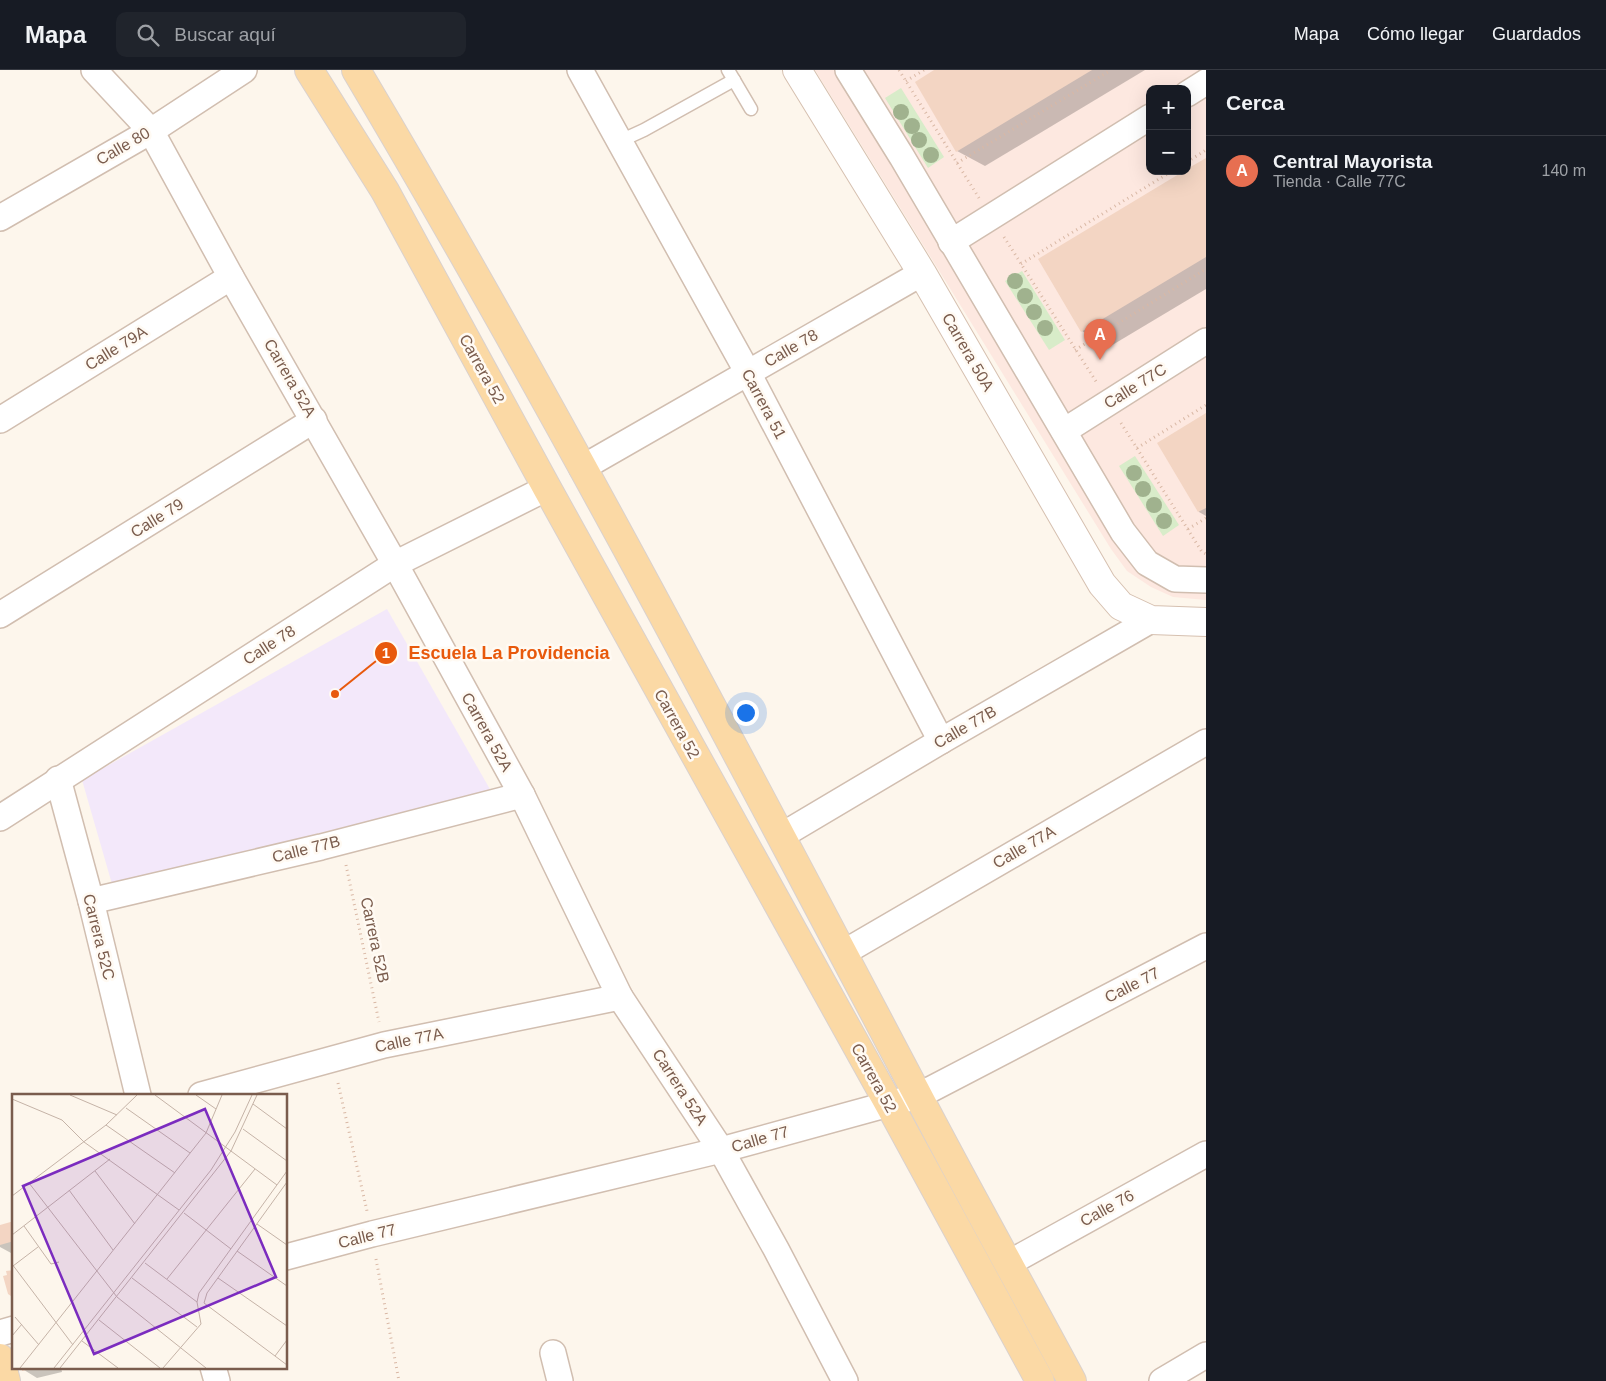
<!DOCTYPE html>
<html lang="es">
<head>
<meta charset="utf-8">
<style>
	:root { --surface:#171b24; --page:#20242c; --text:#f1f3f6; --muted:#9ea1a6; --line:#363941; --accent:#e76f51 }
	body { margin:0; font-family:Helvetica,sans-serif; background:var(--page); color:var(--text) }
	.controls { position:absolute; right:15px; top:15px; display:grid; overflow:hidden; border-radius:10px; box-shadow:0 5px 20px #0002 }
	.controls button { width:45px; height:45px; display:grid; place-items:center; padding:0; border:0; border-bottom:1px solid var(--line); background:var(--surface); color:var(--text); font:25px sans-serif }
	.you { position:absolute; left:745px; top:642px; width:18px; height:18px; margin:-12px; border:4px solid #fff; border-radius:50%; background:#1a73e8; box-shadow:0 0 0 8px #1a73e833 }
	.badge { display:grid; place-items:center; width:32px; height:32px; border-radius:50%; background:var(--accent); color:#fff; font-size:16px; font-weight:700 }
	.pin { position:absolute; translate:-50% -41px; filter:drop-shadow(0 1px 2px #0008) }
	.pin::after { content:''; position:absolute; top:26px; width:18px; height:15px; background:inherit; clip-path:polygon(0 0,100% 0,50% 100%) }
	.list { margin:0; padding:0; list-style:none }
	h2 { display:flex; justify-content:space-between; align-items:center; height:65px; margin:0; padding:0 20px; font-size:21px }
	h2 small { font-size:16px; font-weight:400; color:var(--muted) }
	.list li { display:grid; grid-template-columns:32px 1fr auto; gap:15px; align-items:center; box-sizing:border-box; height:70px; padding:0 20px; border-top:1px solid var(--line) }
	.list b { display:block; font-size:19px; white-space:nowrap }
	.list p { margin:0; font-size:16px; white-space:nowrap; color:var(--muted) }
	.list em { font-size:16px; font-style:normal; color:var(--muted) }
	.icon { flex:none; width:28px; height:28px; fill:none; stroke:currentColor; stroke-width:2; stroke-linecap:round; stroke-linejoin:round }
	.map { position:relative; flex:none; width:1206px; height:1311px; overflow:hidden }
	header { display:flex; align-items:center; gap:30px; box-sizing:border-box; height:70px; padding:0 25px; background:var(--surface); border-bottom:1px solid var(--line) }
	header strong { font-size:24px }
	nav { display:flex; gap:28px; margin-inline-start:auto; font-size:18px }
	.search { width:350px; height:45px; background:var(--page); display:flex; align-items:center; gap:12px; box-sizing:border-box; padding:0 18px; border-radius:10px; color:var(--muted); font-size:19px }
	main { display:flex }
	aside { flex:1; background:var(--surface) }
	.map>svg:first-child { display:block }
	.commercial { fill:#fde8e0; fill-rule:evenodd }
	.education { fill:#f3e8fa }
	.green { fill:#d8ecc9 }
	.shadow { fill:#0003 }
	.building { fill:#f3d5c3 }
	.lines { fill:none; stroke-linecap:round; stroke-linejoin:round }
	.lane-casing { stroke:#d1beb0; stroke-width:15 }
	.street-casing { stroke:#d1beb0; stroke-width:28 }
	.secondary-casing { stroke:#d6c0b0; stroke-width:30 }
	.primary-casing { stroke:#dad1cd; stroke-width:30 }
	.path { stroke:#d9b8a5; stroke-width:3; stroke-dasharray:1 4; stroke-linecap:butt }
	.lane { stroke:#fff; stroke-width:12 }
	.street { stroke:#fff; stroke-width:25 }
	.secondary { stroke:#fff; stroke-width:28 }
	.primary { stroke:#fbd9a5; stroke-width:28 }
	.tree { fill:#a0b28e }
	.labels { text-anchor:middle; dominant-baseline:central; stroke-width:5; stroke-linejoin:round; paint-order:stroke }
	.street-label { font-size:16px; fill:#7a5c4d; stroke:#fffaf3 }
	.inset-road { fill:none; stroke:#c5b3a7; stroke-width:1 }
	.view { fill:#7b2cbf; fill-opacity:0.15; stroke:#7b2cbf; stroke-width:2.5 }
	.inset-edge { fill:none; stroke:#7a5c4d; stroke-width:2.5 }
	.leader { fill:none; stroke:#e8590c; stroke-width:2 }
	.callout-dot { fill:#e8590c; stroke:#fffaf3; stroke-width:2 }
	.mark-label { font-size:15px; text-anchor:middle; font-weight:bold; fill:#fff }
	.callout-label { font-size:18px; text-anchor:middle; font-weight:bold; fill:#e8590c; stroke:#fffaf3; stroke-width:5; stroke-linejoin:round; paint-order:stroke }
</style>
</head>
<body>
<header>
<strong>Mapa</strong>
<div class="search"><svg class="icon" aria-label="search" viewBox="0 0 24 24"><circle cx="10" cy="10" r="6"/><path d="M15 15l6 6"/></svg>Buscar aquí</div>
<nav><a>Mapa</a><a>Cómo llegar</a><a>Guardados</a></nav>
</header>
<main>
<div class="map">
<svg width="1206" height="1311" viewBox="0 0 1206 1311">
	<rect width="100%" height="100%" fill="#fdf6ec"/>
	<!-- commercial -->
	<path class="commercial" d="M 815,0 L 1206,0 L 1206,530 L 1173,527 L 1151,517 L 1127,501 L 1111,479 ZM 1150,19 L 1187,19 L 1187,101 L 1150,101 Z"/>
	<!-- education -->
	<polygon class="education" points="387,539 491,721 112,814 82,710"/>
	<!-- green -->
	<g class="green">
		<polygon points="901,18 944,87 928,98 885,28"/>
		<polygon points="1022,201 1065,270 1049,280 1005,211"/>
		<polygon points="1135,386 1179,455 1163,466 1119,396"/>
	</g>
	<!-- shadow -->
	<g class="shadow">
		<polygon points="937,0 1145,0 985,96 957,81"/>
		<polygon points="1206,89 1206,219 1109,277 1082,261 1187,101"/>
		<polygon points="1206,345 1206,446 1199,442"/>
		<polygon points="14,1153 14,1182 11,1183 0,1177 0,1156"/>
		<polygon points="23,1297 61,1297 62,1302 37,1308 24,1300"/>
	</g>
	<!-- building -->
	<g class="building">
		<polygon points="934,0 1092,0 956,82 915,12"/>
		<polygon points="1206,88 1206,187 1081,262 1038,189 1184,101 1187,101 1187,99"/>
		<polygon points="1206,343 1206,438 1198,442 1157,373"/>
		<polygon points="14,1151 14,1171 0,1175 0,1155"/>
		<polygon points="14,1200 14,1228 8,1224 3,1206 7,1205 6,1201"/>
		<polygon points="22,1297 37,1297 37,1298 22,1301"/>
	</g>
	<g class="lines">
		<defs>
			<g id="lane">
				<polyline points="728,0 751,39"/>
				<polyline points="620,71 644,60 734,10"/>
			</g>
			<g id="street">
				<polyline points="94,0 151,61 231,207 395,494 522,725 620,927 721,1080 776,1179 845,1311"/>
				<polyline points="580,0 748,303 941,671"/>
				<polyline points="848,0 902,87 1123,462 1147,493 1175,509 1206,510"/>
				<polyline points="1187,24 1206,12"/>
				<polyline points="0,148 151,61 244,0"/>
				<polyline points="951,172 1150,47"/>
				<polyline points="0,350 231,207"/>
				<polyline points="1064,361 1206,271"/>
				<polyline points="582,398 922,203"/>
				<polyline points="0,545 314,350"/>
				<polyline points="58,709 91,831 138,1025"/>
				<polyline points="0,748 395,494 547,418"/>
				<polyline points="781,766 941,671 1151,550"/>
				<polyline points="91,831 321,777 522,725"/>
				<polyline points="843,883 1206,672"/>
				<polyline points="201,1025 384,975 620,927"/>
				<polyline points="286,1187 372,1164 721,1080 918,1026 1206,876"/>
				<polyline points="1009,1193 1206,1084"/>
				<polyline points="0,1263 14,1259"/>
				<polyline points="553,1283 560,1311"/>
				<polyline points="213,1297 217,1311"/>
				<polyline points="1162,1311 1206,1285"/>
			</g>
			<polyline id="secondary" points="797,0 922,203 1102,514 1121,536 1151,550 1206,552"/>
			<g id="primary">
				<polyline points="309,0 385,121 547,418 889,1034 1040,1311"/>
				<path d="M 356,0 C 554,333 734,677 915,1020 C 966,1118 1020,1214 1072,1311"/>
				<polyline points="0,1288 6,1311"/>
			</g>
		</defs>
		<!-- lane casing -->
		<use href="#lane" class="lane-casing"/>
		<!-- street casing -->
		<use href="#street" class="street-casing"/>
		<!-- secondary casing -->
		<use href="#secondary" class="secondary-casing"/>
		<!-- primary casing -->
		<use href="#primary" class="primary-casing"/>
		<!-- path -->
		<g class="path">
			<polyline points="899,0 979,128"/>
			<polyline points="906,11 924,0"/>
			<polyline points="1187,92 1206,80"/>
			<polyline points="957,93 1111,0"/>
			<polyline points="1004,167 1097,313"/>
			<polyline points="1021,194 1172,101"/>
			<polyline points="1075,280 1206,199"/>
			<polyline points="1121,353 1202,482 1206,484"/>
			<polyline points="1137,378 1206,335"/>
			<polyline points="1188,459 1206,448"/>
			<polyline points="346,795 379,952"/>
			<polyline points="338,1013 367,1141"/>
			<polyline points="376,1189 399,1311"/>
		</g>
		<!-- lane -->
		<use href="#lane" class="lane"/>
		<!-- street -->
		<use href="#street" class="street"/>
		<!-- secondary -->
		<use href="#secondary" class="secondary"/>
		<!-- primary -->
		<use href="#primary" class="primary"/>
	</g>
	<!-- trees -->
	<g class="tree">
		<circle cx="901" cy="42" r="8"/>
		<circle cx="912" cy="56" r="8"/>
		<circle cx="919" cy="70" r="8"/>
		<circle cx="931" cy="85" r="8"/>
		<circle cx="1015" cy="211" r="8"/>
		<circle cx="1025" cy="226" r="8"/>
		<circle cx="1034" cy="242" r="8"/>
		<circle cx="1045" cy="258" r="8"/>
		<circle cx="1134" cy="403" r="8"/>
		<circle cx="1143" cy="419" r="8"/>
		<circle cx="1154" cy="435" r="8"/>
		<circle cx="1164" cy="451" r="8"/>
	</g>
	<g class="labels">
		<!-- street labels -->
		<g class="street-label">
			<text transform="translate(123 76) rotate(-30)">Calle 80</text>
			<text transform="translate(116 278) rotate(-32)">Calle 79A</text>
			<text transform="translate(791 278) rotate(-30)">Calle 78</text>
			<text transform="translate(968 282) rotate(60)">Carrera 50A</text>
			<text transform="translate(482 299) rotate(61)">Carrera 52</text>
			<text transform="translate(290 308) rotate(60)">Carrera 52A</text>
			<text transform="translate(1135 316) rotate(-32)">Calle 77C</text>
			<text transform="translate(764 334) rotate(62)">Carrera 51</text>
			<text transform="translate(157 448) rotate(-32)">Calle 79</text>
			<text transform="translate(269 575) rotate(-33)">Calle 78</text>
			<text transform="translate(677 654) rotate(61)">Carrera 52</text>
			<text transform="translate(965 657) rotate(-30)">Calle 77B</text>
			<text transform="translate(487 662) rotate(61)">Carrera 52A</text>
			<text transform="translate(1024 777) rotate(-30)">Calle 77A</text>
			<text transform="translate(306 779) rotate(-14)">Calle 77B</text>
			<text transform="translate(99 867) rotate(76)">Carrera 52C</text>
			<text transform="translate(375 870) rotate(78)">Carrera 52B</text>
			<text transform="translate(1132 915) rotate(-27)">Calle 77</text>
			<text transform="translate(409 970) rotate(-12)">Calle 77A</text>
			<text transform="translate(874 1008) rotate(61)">Carrera 52</text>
			<text transform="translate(680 1017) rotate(57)">Carrera 52A</text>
			<text transform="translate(760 1069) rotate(-16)">Calle 77</text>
			<text transform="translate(1107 1138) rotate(-29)">Calle 76</text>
			<text transform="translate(367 1166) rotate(-14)">Calle 77</text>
		</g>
	</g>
	<!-- overview -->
	<g transform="translate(12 1024)">
		<rect width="275" height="275" fill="#fdf6ec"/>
		<path class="inset-road" d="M 58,1 L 105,21M 143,1 L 265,91M 184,1 L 204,15M 0,5 L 50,26 L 72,48 L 167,116M 241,10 L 275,35M 114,14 L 178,59M 94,31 L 163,79M 231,35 L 275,67M 83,77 L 123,130M 275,88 L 195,199 L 192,209 L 275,271M 17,89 L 105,203 L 194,274M 57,96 L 101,156M 0,102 L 94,31 L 125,1M 172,119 L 219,155M 245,130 L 275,151M 12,132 L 39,170 L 47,168M 0,141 L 98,65M 225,157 L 275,192M 133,169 L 185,208M 0,170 L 61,251M 1,172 L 26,153M 120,184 L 185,233M 206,184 L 275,232M 155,185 L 243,75M 185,208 L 187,199 L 275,77M 3,223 L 27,251M 87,226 L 148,274M 0,242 L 10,230M 70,247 L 106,274M 263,262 L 275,246M 8,274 L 194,39 L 210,1M 42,274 L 199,76 L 223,38 L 240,1M 48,274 L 219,57 L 245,1M 151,274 L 189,230 L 185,208"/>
		<path class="view" d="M 193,15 L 264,183 L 82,260 L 11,92 Z"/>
		<rect width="275" height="275" class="inset-edge"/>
	</g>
	<!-- callouts -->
	<path class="leader" d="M335 624L386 583"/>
	<g class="callout-dot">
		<circle cx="335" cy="624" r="5"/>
		<circle cx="386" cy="583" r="12"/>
	</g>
	<g class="mark-label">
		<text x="386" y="588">1</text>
	</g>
	<g class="callout-label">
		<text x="509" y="589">Escuela La Providencia</text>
	</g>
</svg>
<div class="controls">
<button>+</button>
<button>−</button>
</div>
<div class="you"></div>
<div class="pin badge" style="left:1100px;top:290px">A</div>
</div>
<aside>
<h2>Cerca<small></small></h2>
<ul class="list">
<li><span class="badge">A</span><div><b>Central Mayorista</b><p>Tienda · Calle 77C</p></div><em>140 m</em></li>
</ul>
</aside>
</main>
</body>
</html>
